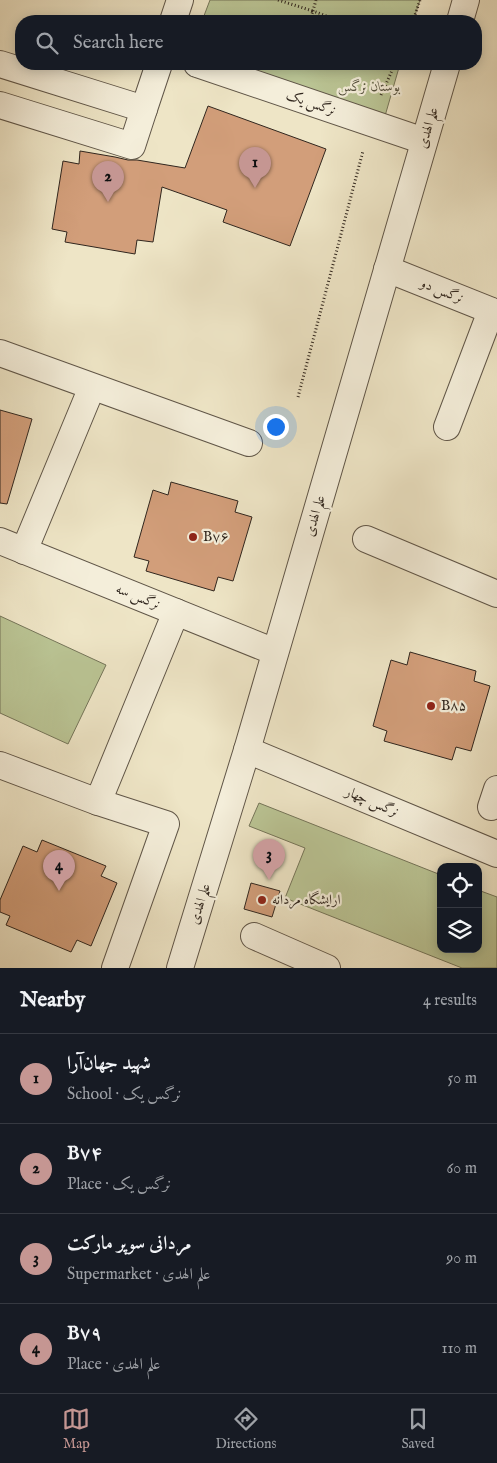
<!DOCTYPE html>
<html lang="en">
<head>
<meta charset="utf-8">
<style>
	:root { --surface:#171b24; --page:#20242c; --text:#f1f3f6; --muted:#9ea1a6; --line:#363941; --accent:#c59692 }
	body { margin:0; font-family:"IM FELL English",Amiri,serif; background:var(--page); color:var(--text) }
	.controls { position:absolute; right:15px; bottom:15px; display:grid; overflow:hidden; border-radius:10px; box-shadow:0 2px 12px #0003 }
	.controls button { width:45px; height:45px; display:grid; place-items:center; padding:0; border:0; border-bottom:1px solid var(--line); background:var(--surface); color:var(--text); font:25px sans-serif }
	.you { position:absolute; left:275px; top:426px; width:18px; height:18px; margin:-12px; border:4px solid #fff; border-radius:50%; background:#1a73e8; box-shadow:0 0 0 8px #1a73e833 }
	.badge { display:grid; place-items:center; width:32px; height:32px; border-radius:50%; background:var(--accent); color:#111; font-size:16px; font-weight:700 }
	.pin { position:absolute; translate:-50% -41px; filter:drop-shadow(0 1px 2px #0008) }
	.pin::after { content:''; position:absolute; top:26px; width:18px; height:15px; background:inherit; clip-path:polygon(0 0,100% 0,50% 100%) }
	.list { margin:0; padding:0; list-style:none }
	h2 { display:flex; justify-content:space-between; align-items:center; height:65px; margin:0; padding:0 20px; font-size:21px }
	h2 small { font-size:16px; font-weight:400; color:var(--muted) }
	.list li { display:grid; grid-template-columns:32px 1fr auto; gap:15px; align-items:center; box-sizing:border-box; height:90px; padding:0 20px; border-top:1px solid var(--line) }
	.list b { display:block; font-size:19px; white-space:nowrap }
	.list p { margin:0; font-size:16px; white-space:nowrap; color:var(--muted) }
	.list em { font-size:16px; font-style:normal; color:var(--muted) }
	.icon { flex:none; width:28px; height:28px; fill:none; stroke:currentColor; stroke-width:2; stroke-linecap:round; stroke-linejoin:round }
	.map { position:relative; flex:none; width:497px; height:968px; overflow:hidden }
	.search { position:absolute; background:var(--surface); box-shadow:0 2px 12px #0003; left:15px; right:15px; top:15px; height:55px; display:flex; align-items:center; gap:12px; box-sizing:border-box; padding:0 18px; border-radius:20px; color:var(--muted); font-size:19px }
	.sheet { height:425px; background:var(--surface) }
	nav { display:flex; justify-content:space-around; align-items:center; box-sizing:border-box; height:70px; border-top:1px solid var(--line); background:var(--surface); font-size:14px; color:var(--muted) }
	nav a { display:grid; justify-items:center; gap:2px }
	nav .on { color:var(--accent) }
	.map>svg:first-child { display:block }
	.green { fill:#bac494; stroke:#757559 }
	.building { fill:#d29e7a; stroke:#30261e }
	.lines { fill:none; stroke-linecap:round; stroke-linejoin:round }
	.minor-casing { stroke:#605648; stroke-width:28 }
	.path { stroke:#30261e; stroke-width:3; stroke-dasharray:1 2.5; stroke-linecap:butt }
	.minor { stroke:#f4eeda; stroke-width:26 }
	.poi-dot { fill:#8f2418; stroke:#f4eeda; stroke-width:2 }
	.labels { text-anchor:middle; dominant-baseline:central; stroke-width:4.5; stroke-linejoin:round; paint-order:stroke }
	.park-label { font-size:14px; font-style:italic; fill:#524e3c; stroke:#f4eeda }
	.street-label { font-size:14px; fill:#30261e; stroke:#f4eeda }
	.poi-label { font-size:14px; fill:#30261e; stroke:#f4eeda; text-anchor:start }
</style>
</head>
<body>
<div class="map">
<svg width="497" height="968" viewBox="0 0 497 968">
	<rect width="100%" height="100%" fill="#eee5c6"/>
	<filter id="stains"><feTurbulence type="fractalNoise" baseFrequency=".004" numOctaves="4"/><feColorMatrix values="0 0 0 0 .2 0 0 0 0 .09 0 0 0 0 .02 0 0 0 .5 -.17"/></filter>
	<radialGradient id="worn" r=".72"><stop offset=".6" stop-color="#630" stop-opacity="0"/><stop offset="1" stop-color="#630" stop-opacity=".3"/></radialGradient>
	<!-- green -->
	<g class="green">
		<polygon points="210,0 420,0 413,21 202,21"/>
		<polygon points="235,64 400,64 385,116"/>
		<polygon points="0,616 106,665 68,744 0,713"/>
		<polygon points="259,803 441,875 441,949 478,949 478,890 497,897 497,968 462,968 285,898 305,848 249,826"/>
	</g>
	<!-- building -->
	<g class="building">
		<polygon points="208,106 326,149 290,246 223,222 227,210 162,187 153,242 137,240 135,254 65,242 67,232 52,229 63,161 79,164 80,151 115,157 128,160 137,160 185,168"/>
		<polygon points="0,410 32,419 7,504 0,503"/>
		<polygon points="171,482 238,501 235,512 252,517 233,581 218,577 214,591 146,571 149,561 134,557 153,490 168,495"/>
		<polygon points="410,652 476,671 474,681 490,686 471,751 456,747 452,760 384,741 387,731 373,726 391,660 407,665"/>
		<polygon points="42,840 106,866 101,876 117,883 91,946 77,940 71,952 6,925 10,916 0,912 0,900 23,846 37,852"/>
		<polygon points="251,883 280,891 272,917 244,909"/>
	</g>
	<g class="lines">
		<defs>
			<g id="minor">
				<polyline points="173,21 180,0"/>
				<polyline points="460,21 466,0"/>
				<polyline points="0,64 144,109 159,64"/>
				<polyline points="197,64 424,141"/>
				<polyline points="0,105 132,146 144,109"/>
				<polyline points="387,269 497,313"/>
				<polyline points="0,353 249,443"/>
				<polyline points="447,427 491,311"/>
				<polyline points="366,539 497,594"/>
				<polyline points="0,541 275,652"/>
				<polyline points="24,551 92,387"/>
				<polyline points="247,750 497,854"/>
				<polyline points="0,765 98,802 166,824 115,968"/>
				<polyline points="98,802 176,612"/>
				<polyline points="491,807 497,789"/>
				<polyline points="254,936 327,968"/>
				<polyline points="180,968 247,750 447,64"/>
			</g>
		</defs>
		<!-- minor casing -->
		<use href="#minor" class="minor-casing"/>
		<!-- path -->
		<g class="path">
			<polyline points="278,0 313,11 309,21"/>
			<polyline points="316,0 313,11 340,21"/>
			<polyline points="413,21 420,0"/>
			<polyline points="381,95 395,64"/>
			<polyline points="298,397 363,151"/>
		</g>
		<!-- minor -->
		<use href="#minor" class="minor"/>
	</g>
	<!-- markers -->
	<g class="poi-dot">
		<circle cx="193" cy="537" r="5"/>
		<circle cx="431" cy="706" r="5"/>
		<circle cx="262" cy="900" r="5"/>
	</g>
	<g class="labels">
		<!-- park labels -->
		<g class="park-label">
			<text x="369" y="87">بوستان نرگس</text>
		</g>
		<!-- street labels -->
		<g class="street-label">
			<text transform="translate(311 103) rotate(19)">نرگس یک</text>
			<text transform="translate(428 128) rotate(-74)">علم الهدی</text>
			<text transform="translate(442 291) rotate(22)">نرگس دو</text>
			<text transform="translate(315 516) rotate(-74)">علم الهدی</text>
			<text transform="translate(138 597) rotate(22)">نرگس سه</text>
			<text transform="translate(372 802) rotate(23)">نرگس چهار</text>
			<text transform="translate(200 904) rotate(-73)">علم الهدی</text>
		</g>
		<!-- poi labels -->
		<g class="poi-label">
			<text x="203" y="537">B۷۶</text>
			<text x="441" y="706">B۸۵</text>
			<text x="272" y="900">ارایشگاه مردانه</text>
		</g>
	</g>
	<rect width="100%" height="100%" filter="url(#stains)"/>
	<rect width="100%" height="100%" fill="url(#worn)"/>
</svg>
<div class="controls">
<button><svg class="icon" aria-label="locate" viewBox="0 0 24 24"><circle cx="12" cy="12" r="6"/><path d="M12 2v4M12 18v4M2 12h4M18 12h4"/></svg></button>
<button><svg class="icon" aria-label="layers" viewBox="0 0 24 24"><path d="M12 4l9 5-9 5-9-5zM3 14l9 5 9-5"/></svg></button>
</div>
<div class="you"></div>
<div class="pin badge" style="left:255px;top:188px">1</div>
<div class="pin badge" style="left:108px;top:202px">2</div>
<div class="pin badge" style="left:269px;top:880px">3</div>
<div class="pin badge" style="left:59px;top:891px">4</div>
<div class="search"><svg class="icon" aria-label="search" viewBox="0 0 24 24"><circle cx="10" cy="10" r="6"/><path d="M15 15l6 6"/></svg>Search here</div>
</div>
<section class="sheet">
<h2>Nearby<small>4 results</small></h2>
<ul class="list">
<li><span class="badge">1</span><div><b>شهید جهان‌آرا</b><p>School · نرگس یک</p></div><em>50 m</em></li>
<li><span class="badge">2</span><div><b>B۷۴</b><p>Place · نرگس یک</p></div><em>60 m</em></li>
<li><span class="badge">3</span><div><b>مردانی سوپر مارکت</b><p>Supermarket · علم الهدی</p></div><em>90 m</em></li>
<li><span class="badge">4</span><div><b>B۷۹</b><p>Place · علم الهدی</p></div><em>110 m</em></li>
</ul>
</section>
<nav>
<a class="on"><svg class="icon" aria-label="map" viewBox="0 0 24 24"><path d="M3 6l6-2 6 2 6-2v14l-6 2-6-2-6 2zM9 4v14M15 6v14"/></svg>Map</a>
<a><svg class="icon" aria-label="directions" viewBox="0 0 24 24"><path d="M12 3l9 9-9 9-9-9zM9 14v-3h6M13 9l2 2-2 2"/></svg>Directions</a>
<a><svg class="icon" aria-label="saved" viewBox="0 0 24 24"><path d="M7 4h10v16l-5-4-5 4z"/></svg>Saved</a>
</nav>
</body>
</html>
